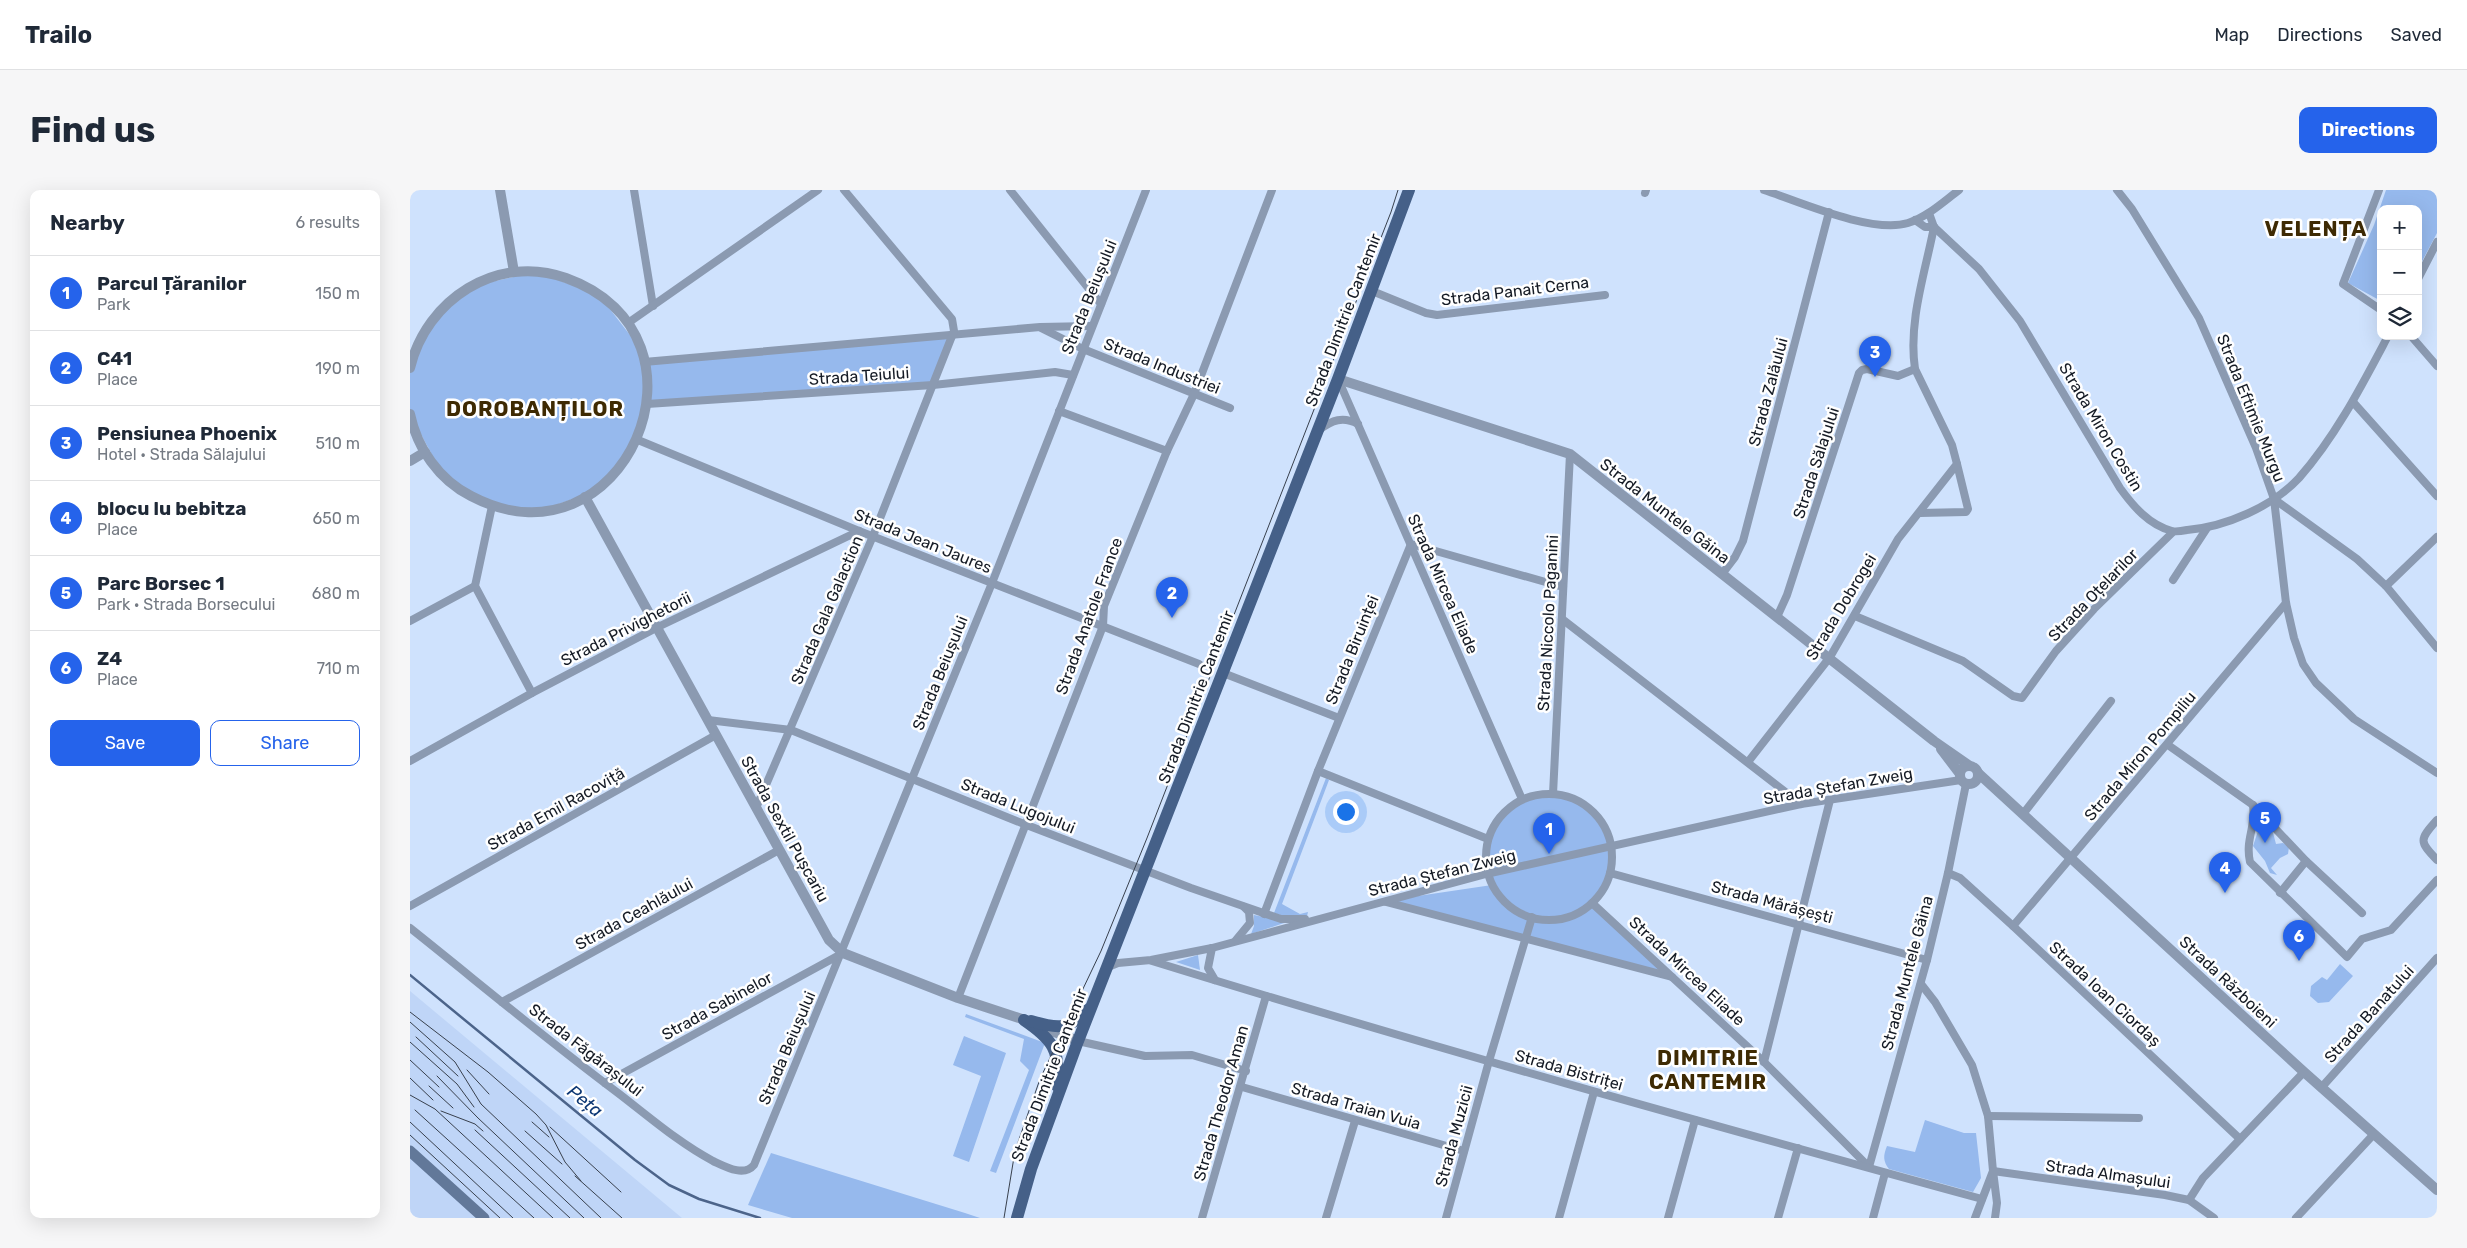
<!DOCTYPE html>
<html lang="en">
<head>
<meta charset="utf-8">
<style>
	:root { --surface:#fff; --page:#f6f6f7; --text:#1f2937; --muted:#747a83; --line:#e0e1e3; --accent:#2563eb }
	body { margin:0; font-family:Rubik,sans-serif; background:var(--page); color:var(--text) }
	.controls { position:absolute; right:15px; top:15px; display:grid; overflow:hidden; border-radius:10px; box-shadow:0 5px 20px #0002 }
	.controls button { width:45px; height:45px; display:grid; place-items:center; padding:0; border:0; border-bottom:1px solid var(--line); background:var(--surface); color:var(--text); font:25px sans-serif }
	.you { position:absolute; left:935px; top:621px; width:18px; height:18px; margin:-12px; border:4px solid #fff; border-radius:50%; background:#1a73e8; box-shadow:0 0 0 8px #1a73e833 }
	.badge { display:grid; place-items:center; width:32px; height:32px; border-radius:50%; background:var(--accent); color:#fff; font-size:16px; font-weight:700 }
	.pin { position:absolute; translate:-50% -41px; filter:drop-shadow(0 1px 2px #0008) }
	.pin::after { content:''; position:absolute; top:26px; width:18px; height:15px; background:inherit; clip-path:polygon(0 0,100% 0,50% 100%) }
	.list { margin:0; padding:0; list-style:none }
	h2 { display:flex; justify-content:space-between; align-items:center; height:65px; margin:0; padding:0 20px; font-size:21px }
	h2 small { font-size:16px; font-weight:400; color:var(--muted) }
	.list li { display:grid; grid-template-columns:32px 1fr auto; gap:15px; align-items:center; box-sizing:border-box; height:75px; padding:0 20px; border-top:1px solid var(--line) }
	.list b { display:block; font-size:19px; white-space:nowrap }
	.list p { margin:0; font-size:16px; white-space:nowrap; color:var(--muted) }
	.list em { font-size:16px; font-style:normal; color:var(--muted) }
	.actions { display:flex; gap:10px; padding:15px 20px }
	.actions a { flex:1; padding:11px 0; border:1px solid var(--accent); border-radius:10px; text-align:center; font-size:18px; color:var(--accent) }
	.actions .main { background:var(--accent); color:#fff }
	.icon { flex:none; width:28px; height:28px; fill:none; stroke:currentColor; stroke-width:2; stroke-linecap:round; stroke-linejoin:round }
	.map { position:relative; flex:none; width:2027px; height:1028px; overflow:hidden; border-radius:10px }
	header { display:flex; align-items:center; gap:30px; box-sizing:border-box; height:70px; padding:0 25px; background:var(--surface); border-bottom:1px solid var(--line) }
	header strong { font-size:24px }
	nav { display:flex; gap:28px; margin-inline-start:auto; font-size:18px }
	.intro { display:flex; align-items:center; justify-content:space-between; box-sizing:border-box; height:120px; padding:0 30px }
	h1 { margin:0; font-size:35px }
	.button { padding:12px 22px; border-radius:10px; background:var(--accent); color:#fff; font-size:18px; font-weight:700 }
	main { display:flex; gap:30px; padding:0 30px }
	aside { flex:1; background:var(--surface); border-radius:10px; box-shadow:0 5px 20px #0002 }
	.map>svg:first-child { display:block }
	.built { fill:#bfd5f7 }
	.green { fill:#96b9ed }
	.lines { fill:none; stroke-linecap:round; stroke-linejoin:round }
	.stream { stroke:#4c648a; stroke-width:2.5 }
	.minor { stroke:#8b9ab1; stroke-width:8 }
	.tertiary { stroke:#8b9ab1; stroke-width:10 }
	.secondary { stroke:#627899; stroke-width:11 }
	.primary { stroke:#456088; stroke-width:12 }
	.tram { stroke:#38404d; stroke-width:1 }
	.labels { text-anchor:middle; dominant-baseline:central; stroke-width:5; stroke-linejoin:round; paint-order:stroke }
	.street-label { font-size:16px; fill:#151b25; stroke:#fff }
	.water-label { font-size:18px; font-style:italic; fill:#0b3673; stroke:#fff }
	.district-label { font-size:21px; font-weight:bold; letter-spacing:1px; fill:#3e2a03; stroke:#fff }
</style>
</head>
<body>
<header>
<strong>Trailo</strong>
<nav><a>Map</a><a>Directions</a><a>Saved</a></nav>
</header>
<div class="intro"><h1>Find us</h1><a class="button">Directions</a></div>
<main>
<aside>
<h2>Nearby<small>6 results</small></h2>
<ul class="list">
<li><span class="badge">1</span><div><b>Parcul Țăranilor</b><p>Park</p></div><em>150 m</em></li>
<li><span class="badge">2</span><div><b>C41</b><p>Place</p></div><em>190 m</em></li>
<li><span class="badge">3</span><div><b>Pensiunea Phoenix</b><p>Hotel · Strada Sălajului</p></div><em>510 m</em></li>
<li><span class="badge">4</span><div><b>blocu lu bebitza</b><p>Place</p></div><em>650 m</em></li>
<li><span class="badge">5</span><div><b>Parc Borsec 1</b><p>Park · Strada Borsecului</p></div><em>680 m</em></li>
<li><span class="badge">6</span><div><b>Z4</b><p>Place</p></div><em>710 m</em></li>
</ul>
<div class="actions"><a class="main">Save</a><a>Share</a></div>
</aside>
<div class="map">
<svg width="2027" height="1028" viewBox="0 0 2027 1028">
	<rect width="100%" height="100%" fill="#cfe2fd"/>
	<!-- built -->
	<polygon class="built" points="0,801 272,1028 0,1028"/>
	<!-- green -->
	<g class="green">
		<polygon points="1976,0 2027,0 2027,43 2008,79 2008,19 1971,19 1971,111 1938,93 1964,35"/>
		<polygon points="126,82 189,105 230,158 234,172 542,146 523,195 237,214 228,250 182,302 129,321 82,316 33,285 0,224 0,177 10,149 58,97"/>
		<polygon points="916,588 919,590 872,714 890,724 898,722 897,726 877,727 864,723"/>
		<path d="M 1143,604 C 1202,614 1217,668 1182,713 L 1264,787 L 974,711 L 1082,695 C 1067,644 1087,607 1143,604 Z"/>
		<polygon points="1847,622 1862,639 1866,654 1873,653 1879,657 1878,664 1870,668 1861,678 1867,685 1860,683 1855,671 1843,656 1850,635"/>
		<polygon points="844,725 877,732 841,744 844,736"/>
		<polygon points="788,765 790,780 766,772"/>
		<polygon points="1930,774 1943,786 1919,812 1908,813 1900,806 1901,796 1912,787 1917,790"/>
		<polygon points="556,824 635,853 586,983 580,981 619,880 610,871 614,849 555,827"/>
		<polygon points="554,846 596,863 559,972 543,966 571,886 543,875"/>
		<path d="M 1515,930 L 1554,943 L 1566,943 L 1571,988 L 1563,1002 L 1479,979 C 1473,971 1473,966 1477,956 L 1505,962 Z"/>
		<polygon points="361,963 555,1023 570,1028 382,1028 338,1015"/>
	</g>
	<g class="lines">
		<!-- stream -->
		<polyline class="stream" points="0,785 225,970 259,995 289,1009 350,1028"/>
		<!-- minor -->
		<g class="minor">
			<polyline points="224,0 243,116"/>
			<polyline points="600,0 691,114"/>
			<path d="M 1354,0 C 1390,12 1462,44 1498,33 C 1517,27 1533,12 1549,0"/>
			<polyline points="1707,0 1722,19 1789,128 1846,258 1864,309 1876,413 1884,448 1893,474 1906,493 1944,529 2027,583"/>
			<polyline points="1969,0 1933,94 1971,120"/>
			<polyline points="1235,3 1236,0"/>
			<path d="M 1519,23 L 1524,37 L 1569,79 L 1610,131 L 1710,298 C 1723,316 1739,335 1762,341 C 1766,342 1772,341 1777,340 C 1815,337 1862,317 1889,288 C 1926,246 1952,195 1978,146"/>
			<polyline points="1505,30 1515,37 1524,37"/>
			<polyline points="2008,89 2027,52"/>
			<polyline points="962,101 1016,123 1027,125 1195,105"/>
			<polyline points="218,133 408,0"/>
			<polyline points="631,138 673,159 820,218"/>
			<polyline points="2001,146 2027,176"/>
			<polyline points="234,172 630,137 682,136"/>
			<polyline points="928,189 1112,609"/>
			<polyline points="1943,212 2027,306"/>
			<polyline points="237,214 523,195 645,182 663,185"/>
			<polyline points="649,221 757,261"/>
			<path d="M 909,240 C 922,230 933,226 948,234"/>
			<polyline points="228,250 449,341 789,474"/>
			<polyline points="1864,309 1947,369 1976,396 2027,458"/>
			<polyline points="82,316 65,396 122,503"/>
			<polyline points="1510,323 1556,322 1558,319 1547,274"/>
			<polyline points="1312,384 1325,367 1333,351 1419,22"/>
			<polyline points="1763,390 1797,338"/>
			<polyline points="1976,396 2027,347"/>
			<polyline points="1445,426 1553,471 1603,506 1612,508 1646,461 1684,419 1763,342"/>
			<polyline points="1367,427 1377,405 1449,183 1452,180 1457,179 1488,186 1505,179"/>
			<polyline points="1152,429 1391,614"/>
			<polyline points="0,431 65,396"/>
			<polyline points="813,483 929,528"/>
			<polyline points="298,530 381,540 614,634 781,698 871,729 895,729"/>
			<polyline points="1758,555 1843,615 1896,671 1952,723"/>
			<polyline points="0,571 122,503 250,436 449,341"/>
			<path d="M 1338,572 L 1420,467 L 1488,349 L 1547,274 L 1542,255 L 1505,179 C 1498,132 1515,83 1524,37"/>
			<polyline points="908,581 1078,649"/>
			<polyline points="1143,604 1160,264"/>
			<circle cx="1139" cy="667" r="63"/>
			<path d="M 1843,615 C 1846,638 1835,649 1840,672 L 1937,767 L 1952,749 L 1981,740 L 2027,690"/>
			<polyline points="346,618 463,346 544,141 542,129 434,0"/>
			<polyline points="1613,624 1701,511"/>
			<path d="M 2027,630 C 2009,650 2009,651 2027,670"/>
			<polyline points="1200,683 1517,770"/>
			<polyline points="1538,683 1550,688 1603,736 1830,949"/>
			<polyline points="1870,703 1896,671"/>
			<polyline points="976,712 1262,787"/>
			<polyline points="1182,713 1354,872 1459,977 1517,770 1538,683 1556,594"/>
			<polyline points="0,716 306,545"/>
			<polyline points="854,724 908,581 1001,354 1153,397"/>
			<polyline points="1603,736 1876,413"/>
			<path d="M 0,738 C 69,793 137,850 208,903 C 238,926 269,953 303,971 C 316,977 334,987 344,975 L 582,393 L 736,0"/>
			<polyline points="826,750 840,733 839,722 834,717"/>
			<polyline points="802,758 798,778 805,790"/>
			<path d="M 742,771 C 1017,856 1294,933 1572,1009"/>
			<polyline points="698,777 708,773 741,770 802,758 1076,684 1391,614 1551,590"/>
			<polyline points="1511,794 1525,812 1562,875 1578,926 1583,981 1565,1028"/>
			<polyline points="548,808 693,436 694,416 757,261 784,204 862,0"/>
			<polyline points="92,812 369,660"/>
			<polyline points="668,851 735,866 782,865 836,881"/>
			<polyline points="1354,872 1420,610"/>
			<polyline points="195,893 433,763"/>
			<polyline points="832,897 1054,961"/>
			<polyline points="1911,898 2027,768"/>
			<polyline points="1578,926 1729,928"/>
			<polyline points="1779,1010 1793,988 1894,882"/>
			<polyline points="792,1028 856,806"/>
			<polyline points="916,1028 945,931"/>
			<polyline points="1036,1028 1079,871 1122,727"/>
			<polyline points="1149,1028 1184,902"/>
			<polyline points="1258,1028 1285,930"/>
			<polyline points="1368,1028 1388,958"/>
			<polyline points="1463,1028 1475,983"/>
			<polyline points="1585,1028 1587,1013 1583,981 1755,1005 1779,1010 1804,1028"/>
			<polyline points="1886,1028 1964,944"/>
		</g>
		<!-- tertiary -->
		<g class="tertiary">
			<polyline points="90,0 104,82"/>
			<path d="M 0,178 C 16,110 87,63 156,88 C 318,146 213,386 61,306 C 29,290 7,258 0,224"/>
			<polyline points="928,189 1160,264 1524,551 1560,576"/>
			<polyline points="0,271 15,262"/>
			<polyline points="175,307 419,750 433,763 548,808 621,832"/>
			<polyline points="1531,559 1550,584"/>
			<circle cx="1559" cy="585" r="9"/>
			<polyline points="1568,583 1894,882 2027,1000"/>
			<polyline points="634,838 668,851"/>
		</g>
		<!-- secondary -->
		<polyline class="secondary" points="0,961 74,1028"/>
		<!-- primary -->
		<g class="primary">
			<path d="M 614,830 C 642,849 651,860 647,896"/>
			<path d="M 621,831 C 648,839 659,840 679,819"/>
			<polyline points="607,1028 621,979 668,851 928,189 999,0"/>
		</g>
		<!-- tram -->
		<g class="tram">
			<polyline points="0,822 78,882 126,924 136,935 155,972 171,991"/>
			<polyline points="0,832 45,872 71,914 191,1028"/>
			<polyline points="6,847 48,886"/>
			<polyline points="0,852 47,894 64,917"/>
			<polyline points="0,870 29,897"/>
			<polyline points="57,880 79,904"/>
			<polyline points="27,886 68,928 174,1028"/>
			<polyline points="0,888 23,910"/>
			<polyline points="19,896 43,918"/>
			<polyline points="0,905 25,919 143,1028"/>
			<polyline points="5,920 124,1028"/>
			<polyline points="31,921 65,934 73,941"/>
			<polyline points="0,932 103,1028"/>
			<polyline points="122,932 139,947"/>
			<polyline points="140,937 211,1002"/>
			<polyline points="65,940 160,1028"/>
			<polyline points="115,941 152,974"/>
			<polyline points="0,945 90,1028"/>
			<polyline points="165,986 212,1028"/>
			<polyline points="594,1028 605,961 630,889 691,761 737,648 981,22 988,0"/>
		</g>
	</g>
	<g class="labels">
		<!-- street labels -->
		<g class="street-label">
			<text transform="translate(1105 101) rotate(-7)">Strada Panait Cerna</text>
			<text transform="translate(679 107) rotate(-68)">Strada Beiușului</text>
			<text transform="translate(933 130) rotate(-69)">Strada Dimitrie Cantemir</text>
			<text transform="translate(752 176) rotate(22)">Strada Industriei</text>
			<text transform="translate(449 186) rotate(-4)">Strada Teiului</text>
			<text transform="translate(1358 202) rotate(-75)">Strada Zalăului</text>
			<text transform="translate(1841 218) rotate(68)">Strada Eftimie Murgu</text>
			<text transform="translate(1691 237) rotate(59)">Strada Miron Costin</text>
			<text transform="translate(1406 273) rotate(-72)">Strada Sălajului</text>
			<text transform="translate(1255 321) rotate(38)">Strada Muntele Găina</text>
			<text transform="translate(513 351) rotate(22)">Strada Jean Jaures</text>
			<text transform="translate(1033 394) rotate(66)">Strada Mircea Eliade</text>
			<text transform="translate(1683 405) rotate(-46)">Strada Oțelarilor</text>
			<text transform="translate(1431 417) rotate(-59)">Strada Dobrogei</text>
			<text transform="translate(417 420) rotate(-67)">Strada Gala Galaction</text>
			<text transform="translate(679 426) rotate(-70)">Strada Anatole France</text>
			<text transform="translate(1138 433) rotate(-87)">Strada Niccolo Paganini</text>
			<text transform="translate(216 439) rotate(-27)">Strada Privighetorii</text>
			<text transform="translate(942 460) rotate(-68)">Strada Biruinței</text>
			<text transform="translate(530 483) rotate(-68)">Strada Beiușului</text>
			<text transform="translate(786 507) rotate(-69)">Strada Dimitrie Cantemir</text>
			<text transform="translate(1730 566) rotate(-50)">Strada Miron Pompiliu</text>
			<text transform="translate(1428 596) rotate(-10)">Strada Ștefan Zweig</text>
			<text transform="translate(608 616) rotate(22)">Strada Lugojului</text>
			<text transform="translate(146 619) rotate(-29)">Strada Emil Racoviță</text>
			<text transform="translate(375 639) rotate(61)">Strada Sextil Pușcariu</text>
			<text transform="translate(1032 683) rotate(-14)">Strada Ștefan Zweig</text>
			<text transform="translate(1362 712) rotate(15)">Strada Mărășești</text>
			<text transform="translate(224 724) rotate(-29)">Strada Ceahlăului</text>
			<text transform="translate(1277 781) rotate(43)">Strada Mircea Eliade</text>
			<text transform="translate(1497 783) rotate(-75)">Strada Muntele Găina</text>
			<text transform="translate(1818 792) rotate(43)">Strada Războieni</text>
			<text transform="translate(1695 804) rotate(43)">Strada Ioan Ciordaș</text>
			<text transform="translate(307 816) rotate(-29)">Strada Sabinelor</text>
			<text transform="translate(1959 824) rotate(-48)">Strada Banatului</text>
			<text transform="translate(377 858) rotate(-67)">Strada Beiușului</text>
			<text transform="translate(176 860) rotate(38)">Strada Făgărașului</text>
			<text transform="translate(1159 880) rotate(16)">Strada Bistriței</text>
			<text transform="translate(639 885) rotate(-69)">Strada Dimitrie Cantemir</text>
			<text transform="translate(811 913) rotate(-74)">Strada Theodor Aman</text>
			<text transform="translate(946 916) rotate(16)">Strada Traian Vuia</text>
			<text transform="translate(1044 946) rotate(-75)">Strada Muzicii</text>
			<text transform="translate(1698 984) rotate(8)">Strada Almașului</text>
		</g>
		<!-- water labels -->
		<g class="water-label">
			<text transform="translate(175 911) rotate(39)">Peța</text>
		</g>
		<!-- district labels -->
		<g class="district-label">
			<text x="1906" y="38">VELENȚA</text>
			<text x="125" y="218">DOROBANȚILOR</text>
			<text x="1298" y="867">DIMITRIE<tspan x="1298" dy="24">CANTEMIR</tspan></text>
		</g>
	</g>
</svg>
<div class="controls">
<button>+</button>
<button>−</button>
<button><svg class="icon" aria-label="layers" viewBox="0 0 24 24"><path d="M12 4l9 5-9 5-9-5zM3 14l9 5 9-5"/></svg></button>
</div>
<div class="you"></div>
<div class="pin badge" style="left:1139px;top:664px">1</div>
<div class="pin badge" style="left:762px;top:428px">2</div>
<div class="pin badge" style="left:1465px;top:187px">3</div>
<div class="pin badge" style="left:1815px;top:703px">4</div>
<div class="pin badge" style="left:1855px;top:653px">5</div>
<div class="pin badge" style="left:1889px;top:771px">6</div>
</div>
</main>
</body>
</html>
